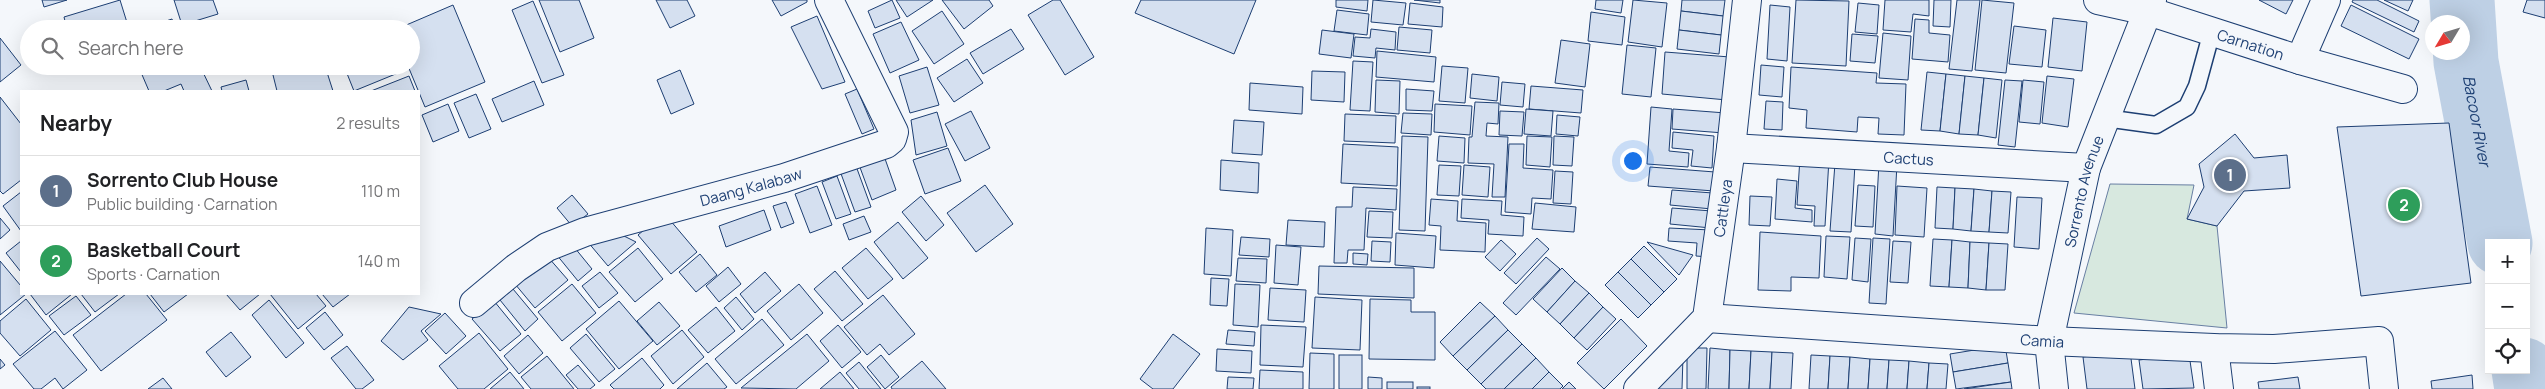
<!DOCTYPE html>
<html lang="en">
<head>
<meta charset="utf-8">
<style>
	:root { --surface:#fff; --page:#f6f6f6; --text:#202124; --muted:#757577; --line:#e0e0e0; --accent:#7c3aed }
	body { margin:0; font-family:Manrope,sans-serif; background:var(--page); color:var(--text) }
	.controls { position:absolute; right:15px; bottom:15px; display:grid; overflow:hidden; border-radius:0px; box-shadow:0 5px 20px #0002 }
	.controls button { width:45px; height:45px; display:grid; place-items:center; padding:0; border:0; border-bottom:1px solid var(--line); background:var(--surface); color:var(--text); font:25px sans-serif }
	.compass { position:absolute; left:2425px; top:15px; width:45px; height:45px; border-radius:50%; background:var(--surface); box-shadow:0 5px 20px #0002; rotate:232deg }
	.you { position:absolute; left:1632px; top:160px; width:18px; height:18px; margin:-12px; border:4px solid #fff; border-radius:50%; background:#1a73e8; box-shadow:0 0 0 8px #1a73e833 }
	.badge { display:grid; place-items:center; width:32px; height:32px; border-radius:50%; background:var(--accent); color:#fff; font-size:16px; font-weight:700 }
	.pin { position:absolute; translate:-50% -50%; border:2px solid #fff; box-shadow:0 1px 5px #0006 }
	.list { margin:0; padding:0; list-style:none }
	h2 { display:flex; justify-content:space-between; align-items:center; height:65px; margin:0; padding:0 20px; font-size:21px }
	h2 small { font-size:16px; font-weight:400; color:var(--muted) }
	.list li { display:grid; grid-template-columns:32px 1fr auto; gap:15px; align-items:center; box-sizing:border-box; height:70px; padding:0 20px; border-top:1px solid var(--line) }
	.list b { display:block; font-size:19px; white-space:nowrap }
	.list p { margin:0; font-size:16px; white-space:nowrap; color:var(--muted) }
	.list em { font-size:16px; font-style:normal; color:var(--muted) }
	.icon { flex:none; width:28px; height:28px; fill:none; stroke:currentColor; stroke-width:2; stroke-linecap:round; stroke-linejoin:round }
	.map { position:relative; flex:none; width:2545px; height:389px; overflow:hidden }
	.search { position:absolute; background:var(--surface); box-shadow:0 5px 20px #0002; left:20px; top:20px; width:400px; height:55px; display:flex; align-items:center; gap:12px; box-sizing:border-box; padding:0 18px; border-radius:28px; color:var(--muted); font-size:19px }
	.panel { position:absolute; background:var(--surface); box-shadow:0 5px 20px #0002; left:20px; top:90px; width:400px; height:205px; border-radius:0px }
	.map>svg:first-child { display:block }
	.green { fill:#d7e8df; stroke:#687fa3 }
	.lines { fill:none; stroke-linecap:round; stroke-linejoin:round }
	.river { stroke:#bed0e5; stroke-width:65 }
	.building { fill:#d5e0f0; stroke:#1d3f73 }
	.lane-casing { stroke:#1d3f73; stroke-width:19 }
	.street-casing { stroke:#1d3f73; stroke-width:30 }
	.lane { stroke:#f4f7fb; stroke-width:16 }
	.street { stroke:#f4f7fb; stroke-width:28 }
	.labels { text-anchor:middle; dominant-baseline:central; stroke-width:4; stroke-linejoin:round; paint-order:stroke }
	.street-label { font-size:15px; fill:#1d3f73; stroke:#f4f7fb }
	.water-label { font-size:16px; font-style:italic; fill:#1d3f73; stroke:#f4f7fb }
</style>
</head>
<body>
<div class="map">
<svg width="2545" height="389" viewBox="0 0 2545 389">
	<rect width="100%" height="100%" fill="#f4f7fb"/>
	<!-- green -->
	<polygon class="green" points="2110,184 2194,185 2187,219 2217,226 2227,328 2074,313"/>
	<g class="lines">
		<!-- river -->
		<g class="river">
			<path id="s1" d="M 2462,0 L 2466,62 L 2500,243"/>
			<polyline points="2524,370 2527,389"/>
		</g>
	</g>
	<!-- building -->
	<g class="building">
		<polygon points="42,0 67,0 44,7"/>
		<polygon points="120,0 129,29 67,29 64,17"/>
		<polygon points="174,0 213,0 218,14 182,25"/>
		<polygon points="539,0 579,0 594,38 560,52"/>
		<polygon points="656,0 687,0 695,16 670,28"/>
		<polygon points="772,0 807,0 807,2 781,16"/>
		<polygon points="892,0 900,18 875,28 868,11"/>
		<polygon points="896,0 933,0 907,17"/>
		<polygon points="942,0 989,0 993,6 964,29"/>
		<polygon points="1053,0 1060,0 1094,57 1065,75 1028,15"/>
		<polygon points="1141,0 1256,0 1234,54 1135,13"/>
		<polygon points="1336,0 1368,0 1367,11 1336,7"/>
		<polygon points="1373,0 1406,3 1403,25 1371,22"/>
		<polygon points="1414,0 1440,0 1440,3"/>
		<polygon points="1596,0 1623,0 1621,13 1595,9"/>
		<polygon points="1633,0 1667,3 1662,47 1628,42"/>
		<polygon points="1682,0 1725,0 1723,16 1681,11"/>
		<polygon points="1796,0 1849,1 1846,66 1792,63"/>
		<polygon points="1885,0 1929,0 1929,16 1913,14 1911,32 1883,30"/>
		<polygon points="1934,0 1951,0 1950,27 1933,26"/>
		<polygon points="1957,0 1980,0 1972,71 1949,69"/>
		<polygon points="1982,0 2014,3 2006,73 1975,70"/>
		<polygon points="2259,0 2293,0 2286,14"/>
		<polygon points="2353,0 2377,0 2419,21 2414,32 2352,2"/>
		<polygon points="2384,0 2413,0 2408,11"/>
		<polygon points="2527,0 2545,0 2545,18 2523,12"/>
		<polygon points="533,1 564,75 542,83 512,10"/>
		<polygon points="1410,3 1443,7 1442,27 1408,24"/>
		<polygon points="1858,3 1879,5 1877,34 1855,32"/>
		<polygon points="453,5 485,82 425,107 408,66 411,66 411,29 397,29"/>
		<polygon points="1770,5 1790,7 1787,61 1767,59"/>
		<polygon points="2351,5 2419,39 2409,59 2341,26"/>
		<polygon points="1337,10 1369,14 1367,35 1334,31"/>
		<polygon points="942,11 964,44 934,64 912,31"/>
		<polygon points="1681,11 1723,16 1721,35 1679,30"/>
		<polygon points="1591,12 1625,17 1622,45 1588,41"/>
		<polygon points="817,16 845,82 822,89 791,27"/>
		<polygon points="2053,18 2087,22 2082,71 2048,67"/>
		<polygon points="172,19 175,29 142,29"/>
		<polygon points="1915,19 1929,20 1929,33 1950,35 1948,62 1912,59"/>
		<polygon points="901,22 919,60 890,73 873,34"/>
		<polygon points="352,23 355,29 337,29"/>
		<polygon points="2014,26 2046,30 2042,67 2009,64"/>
		<polygon points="1399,27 1432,30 1430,53 1397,50"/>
		<polygon points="1011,29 1024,49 983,74 970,53"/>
		<polygon points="1371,29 1396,32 1395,50 1376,48 1375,58 1353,56 1355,37 1370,38"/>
		<polygon points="1322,30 1354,34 1351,58 1319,54"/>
		<polygon points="1679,30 1721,35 1719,54 1677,49"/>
		<polygon points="1883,33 1911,36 1908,80 1879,78"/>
		<polygon points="1852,34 1878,36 1875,63 1850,61"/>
		<polygon points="0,38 21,65 0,82"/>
		<polygon points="1561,40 1590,44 1585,87 1555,83"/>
		<polygon points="1627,45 1656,48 1651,97 1622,94"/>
		<polygon points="1377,51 1436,57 1434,82 1376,77"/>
		<polygon points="1665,52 1730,57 1727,100 1662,94"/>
		<polygon points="967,59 983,83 954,102 937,78"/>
		<polygon points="1353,61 1373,62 1370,111 1350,110"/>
		<polygon points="1761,65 1784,67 1782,97 1759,95"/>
		<polygon points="149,66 200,66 212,91 184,91 181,84 164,91 149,91 140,70"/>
		<polygon points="288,66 325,66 333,91 277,91 272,71"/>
		<polygon points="344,66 396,66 398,73 354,91"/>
		<polygon points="1442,66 1468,68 1465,103 1439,101"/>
		<polygon points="927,67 939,105 910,113 899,76"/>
		<polygon points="1791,67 1877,73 1876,83 1906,84 1904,135 1878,134 1879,118 1858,117 1857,132 1806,128 1807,110 1789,108"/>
		<polygon points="680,70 694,104 671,114 657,80"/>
		<polygon points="1312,71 1345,72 1344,102 1311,100"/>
		<polygon points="1927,72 1946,74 1940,131 1921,130"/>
		<polygon points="1472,74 1499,77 1497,101 1470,98"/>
		<polygon points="1946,74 1965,76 1959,134 1940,131"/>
		<polygon points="409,76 415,91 371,91"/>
		<polygon points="1965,76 1984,78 1978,135 1959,134"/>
		<polygon points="2047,76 2074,79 2068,127 2042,123"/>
		<polygon points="1984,78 2002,80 1996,138 1978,135"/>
		<polygon points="246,80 249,91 222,91 221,87"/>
		<polygon points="1376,80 1400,81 1399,114 1375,112"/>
		<polygon points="2005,80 2022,81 2015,147 1998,145"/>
		<polygon points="2023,80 2044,82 2040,124 2019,122"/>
		<polygon points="534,81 544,105 502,122 492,99"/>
		<polygon points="1502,82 1525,84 1523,107 1500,105"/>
		<polygon points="1250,83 1303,87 1302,114 1249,110"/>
		<polygon points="1531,86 1583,90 1581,113 1529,109"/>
		<polygon points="857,89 874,129 862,134 845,94"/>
		<polygon points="1406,89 1434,91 1432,111 1406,110"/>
		<polygon points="476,94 491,129 469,138 454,103"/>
		<polygon points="0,97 21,124 21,180 3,194 0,191"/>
		<polygon points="1766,101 1783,102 1782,130 1764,129"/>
		<polygon points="1475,102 1499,103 1498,124 1487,123 1486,136 1508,137 1505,197 1492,197 1494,164 1468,163 1469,137 1472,137"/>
		<polygon points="448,104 459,131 433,142 422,115"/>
		<polygon points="1435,104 1472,106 1470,135 1434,132"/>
		<polygon points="1651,107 1672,109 1669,151 1689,153 1688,167 1647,164"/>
		<polygon points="1526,109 1553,111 1551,136 1524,134"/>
		<polygon points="1673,109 1726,113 1724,133 1672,129"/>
		<polygon points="971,111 990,148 965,161 945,124"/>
		<polygon points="1500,111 1524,112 1522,136 1499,135"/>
		<polygon points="937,112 947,146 916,155 911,120"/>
		<polygon points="1403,113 1432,114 1431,135 1401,133"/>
		<polygon points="1345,114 1396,116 1395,143 1344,141"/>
		<polygon points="1557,115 1580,117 1578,136 1556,134"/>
		<polygon points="1234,120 1264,122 1262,155 1232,153"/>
		<polygon points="2449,123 2471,283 2361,296 2337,127"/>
		<polygon points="1673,132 1714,136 1712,168 1691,166 1693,150 1672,148"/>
		<polygon points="2235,134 2254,158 2287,155 2290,188 2244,191 2217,226 2187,219 2204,187 2199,164"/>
		<polygon points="1402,136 1428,137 1425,231 1399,230"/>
		<polygon points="1439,136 1465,138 1464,163 1437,161"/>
		<polygon points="1527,136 1552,137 1550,167 1526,165"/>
		<polygon points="1554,136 1574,137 1572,166 1553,165"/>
		<polygon points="1343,144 1398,147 1397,186 1341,183"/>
		<polygon points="1509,144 1524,144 1523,168 1553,170 1551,199 1532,198 1531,214 1505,212"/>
		<polygon points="948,148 961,181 925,194 913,160"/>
		<polygon points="883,153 896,190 872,200 858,162"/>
		<polygon points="1800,157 1829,159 1825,226 1814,226 1815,206 1797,205"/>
		<polygon points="1221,160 1259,163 1258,193 1220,190"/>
		<polygon points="1835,163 1855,164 1851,232 1830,231"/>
		<polygon points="1879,163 1897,164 1893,236 1875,234"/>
		<polygon points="1439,165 1461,166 1459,196 1437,195"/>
		<polygon points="1464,165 1490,167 1488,197 1462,195"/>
		<polygon points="856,166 871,207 855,212 840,171"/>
		<polygon points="1650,167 1715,172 1714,191 1648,186"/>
		<polygon points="1555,171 1573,172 1571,204 1553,203"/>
		<polygon points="837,176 851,214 836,219 822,182"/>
		<polygon points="1777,179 1797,181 1795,208 1812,210 1812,222 1775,219"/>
		<polygon points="985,185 1013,224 976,252 947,213"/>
		<polygon points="1858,185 1875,186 1873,227 1855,226"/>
		<polygon points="817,186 832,225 810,233 795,194"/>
		<polygon points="1897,186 1927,188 1924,237 1895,235"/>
		<polygon points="1353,187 1397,189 1396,210 1366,208 1364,250 1348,250 1347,263 1334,263 1336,207 1352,207"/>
		<polygon points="1937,187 1955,188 1953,229 1935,228"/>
		<polygon points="1955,188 1974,189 1971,231 1953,229"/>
		<polygon points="1974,189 1992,191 1989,232 1971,231"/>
		<polygon points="1672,190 1713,193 1712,209 1670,205"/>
		<polygon points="1992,191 2011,192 2008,233 1989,232"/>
		<polygon points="21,192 21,231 3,206"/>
		<polygon points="572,195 588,214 572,226 557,208"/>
		<polygon points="921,196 944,225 926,241 902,212"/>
		<polygon points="1750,196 1772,197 1770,226 1749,225"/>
		<polygon points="2017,197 2042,198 2039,249 2014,247"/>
		<polygon points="1431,199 1458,201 1457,221 1486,223 1485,252 1440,250 1441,226 1429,225"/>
		<polygon points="1462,199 1502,201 1501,215 1524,217 1523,236 1488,234 1489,220 1461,218"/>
		<polygon points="786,202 794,223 781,228 773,206"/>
		<polygon points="1535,203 1576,207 1574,232 1532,229"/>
		<polygon points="1672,208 1712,211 1711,228 1670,224"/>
		<polygon points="764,210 771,230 726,247 719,226"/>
		<polygon points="1369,211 1393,212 1392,238 1367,237"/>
		<polygon points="664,213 697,252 671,274 638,235"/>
		<polygon points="864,216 871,232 849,240 843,224"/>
		<polygon points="0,218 10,230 0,239"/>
		<polygon points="1288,220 1325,222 1324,247 1286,245"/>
		<polygon points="898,222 928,258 903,279 874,242"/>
		<polygon points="1206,228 1233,230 1231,276 1204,274"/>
		<polygon points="1669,228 1711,230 1710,257 1696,256 1697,243 1668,241"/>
		<polygon points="616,232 636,242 608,266 587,241"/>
		<polygon points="1760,232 1821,236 1819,278 1791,277 1791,291 1758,290"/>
		<polygon points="1396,233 1436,236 1434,268 1395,265"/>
		<polygon points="1826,236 1850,237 1847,279 1824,277"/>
		<polygon points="1241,237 1270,239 1269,257 1239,255"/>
		<polygon points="1537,238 1549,249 1516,284 1504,273"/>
		<polygon points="1855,238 1871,239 1868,282 1852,280"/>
		<polygon points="1873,238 1890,239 1886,304 1869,303"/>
		<polygon points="1933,239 1952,240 1949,287 1930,286"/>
		<polygon points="1501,240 1516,254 1500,271 1485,257"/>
		<polygon points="1952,240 1970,242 1968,288 1949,287"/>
		<polygon points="21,241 21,272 6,253"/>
		<polygon points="1372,241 1391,242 1390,262 1371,261"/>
		<polygon points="1893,241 1911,242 1908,283 1890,282"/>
		<polygon points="570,242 592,269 578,281 556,254"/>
		<polygon points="1647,242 1693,255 1679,275"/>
		<polygon points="1970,242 1989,243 1986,290 1968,288"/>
		<polygon points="1989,243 2008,244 2005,290 1986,290"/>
		<polygon points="1276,245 1301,247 1298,285 1274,283"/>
		<polygon points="1644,246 1677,279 1664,292 1631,259"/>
		<polygon points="638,248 663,279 635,302 609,272"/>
		<polygon points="866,248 893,279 868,299 842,268"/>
		<polygon points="1353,253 1368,254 1367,265 1353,264"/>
		<polygon points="700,254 717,275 696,292 679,272"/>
		<polygon points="548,257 568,280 535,308 515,284"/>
		<polygon points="1546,257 1560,269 1516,315 1503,303"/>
		<polygon points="1238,258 1267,259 1266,283 1236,281"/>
		<polygon points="1631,259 1664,292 1651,305 1618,272"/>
		<polygon points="0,261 21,286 21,294 26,294 0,315"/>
		<polygon points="1319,266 1414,268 1414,298 1318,294"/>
		<polygon points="728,267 741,284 719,302 706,286"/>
		<polygon points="1562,268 1575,281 1547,312 1533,299"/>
		<polygon points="835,271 863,304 842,321 814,289"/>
		<polygon points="600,272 618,293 599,308 582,286"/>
		<polygon points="765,272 781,291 755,313 740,294"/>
		<polygon points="1618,272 1651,305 1638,318 1605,285"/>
		<polygon points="1211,278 1229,279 1227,306 1210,305"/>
		<polygon points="1575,281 1589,293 1560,324 1547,312"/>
		<polygon points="572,284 596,313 562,341 538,312"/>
		<polygon points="799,284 823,313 791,340 767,311"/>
		<polygon points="1235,284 1260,285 1258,327 1233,325"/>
		<polygon points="1270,288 1306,290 1304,322 1268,320"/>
		<polygon points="513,289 538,319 525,331 500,300"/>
		<polygon points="1589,293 1603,307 1574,338 1560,324"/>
		<polygon points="30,294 72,294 46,315"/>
		<polygon points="81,294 119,294 95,312"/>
		<polygon points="126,294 146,294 167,320 101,371 73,335"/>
		<polygon points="150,294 188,294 164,312"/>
		<polygon points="226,294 260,294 240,310"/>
		<polygon points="270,294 316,294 326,306 298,329"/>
		<polygon points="322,294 350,294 333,307"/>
		<polygon points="883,295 915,334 889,355 880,344 867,355 844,327"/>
		<polygon points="76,296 91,315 64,335 49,316"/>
		<polygon points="736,297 754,319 742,330 724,308"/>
		<polygon points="1315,297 1362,300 1360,350 1312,348"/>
		<polygon points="26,299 51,330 20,356 0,333 0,321"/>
		<polygon points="1370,299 1411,300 1411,312 1435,312 1435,360 1369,359"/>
		<polygon points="269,300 304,343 286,358 252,315"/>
		<polygon points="494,301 521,334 500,351 472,319"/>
		<polygon points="619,301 653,341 619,369 586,329"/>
		<polygon points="659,302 680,326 657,345 637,321"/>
		<polygon points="1480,302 1495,316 1453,356 1440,342"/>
		<polygon points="409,307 441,314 421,331 428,340 403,360 381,341"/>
		<polygon points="716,307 735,331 708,353 688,330"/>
		<polygon points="1603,307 1616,319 1587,350 1574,338"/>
		<polygon points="325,312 343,335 324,350 306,328"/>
		<polygon points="445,313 466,336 446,354 425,331"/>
		<polygon points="1495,316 1508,330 1467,370 1453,356"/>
		<polygon points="762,319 784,345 736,384 715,359"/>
		<polygon points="1621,319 1647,346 1604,389 1577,363"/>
		<polygon points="838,325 861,352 842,368 820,341"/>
		<polygon points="1261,325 1306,327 1303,367 1260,365"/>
		<polygon points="682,330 704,357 673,384 651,356"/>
		<polygon points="1228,330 1255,332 1254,346 1226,344"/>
		<polygon points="1508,330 1522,344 1481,384 1467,370"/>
		<polygon points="55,331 87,370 63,389 55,378 41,389 34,389 13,364"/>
		<polygon points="231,332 251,357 226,377 206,352"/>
		<polygon points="479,333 508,369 484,389 458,389 439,366"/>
		<polygon points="586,334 615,369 599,382 570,348"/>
		<polygon points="807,334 829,361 796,389 741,388"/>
		<polygon points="1173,334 1200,354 1173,389 1153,389 1140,379"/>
		<polygon points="528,335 543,353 519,374 504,356"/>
		<polygon points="1522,344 1536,358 1504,389 1486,389 1481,384"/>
		<polygon points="2005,345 2008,363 1953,372 1950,354"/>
		<polygon points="347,346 374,380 362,389 356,389 331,358"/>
		<polygon points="1687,348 1707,348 1706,389 1687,389"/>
		<polygon points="1710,348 1730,350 1729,389 1708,389"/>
		<polygon points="1217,349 1252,351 1251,373 1216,371"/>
		<polygon points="1730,350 1751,351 1749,389 1729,389"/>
		<polygon points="1751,351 1772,352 1770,389 1749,389"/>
		<polygon points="2130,351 2135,389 2087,389 2083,357"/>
		<polygon points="1772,352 1793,353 1791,389 1770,389"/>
		<polygon points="1310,353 1334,354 1334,389 1309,389"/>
		<polygon points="2189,354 2194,388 2143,389 2139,360"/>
		<polygon points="881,355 899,377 885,389 867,367"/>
		<rect x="1339" y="355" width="23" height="34"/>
		<polygon points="1811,355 1830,356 1828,389 1809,389"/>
		<polygon points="547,356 574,389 531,389 521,377"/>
		<polygon points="1683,356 1682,389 1649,389"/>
		<polygon points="1830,356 1850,357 1848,389 1828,389"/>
		<polygon points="1850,357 1870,359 1868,389 1848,389"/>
		<polygon points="642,358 664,385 660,389 614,389 610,385"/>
		<polygon points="1536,358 1549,372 1532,389 1504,389"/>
		<polygon points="0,359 5,365 0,369"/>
		<polygon points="1870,359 1889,360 1887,389 1868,389"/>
		<polygon points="1889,360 1909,361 1907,389 1887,389"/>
		<polygon points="922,361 946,389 892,389 891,387"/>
		<polygon points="1909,361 1929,363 1927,389 1907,389"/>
		<polygon points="859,362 881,389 859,389 846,373"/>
		<polygon points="707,363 727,387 724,389 677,389"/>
		<polygon points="1929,363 1948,364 1946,389 1927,389"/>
		<polygon points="2008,363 2011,382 1956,389 1953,372"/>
		<polygon points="578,365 595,385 590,389 578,389 566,375"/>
		<polygon points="1260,370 1303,372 1303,389 1259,389"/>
		<polygon points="510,372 524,389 490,389"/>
		<polygon points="840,372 854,389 820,389"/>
		<polygon points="1549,372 1563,386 1560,389 1532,389"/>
		<polygon points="2472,375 2473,389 2432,389 2431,381"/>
		<polygon points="1228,377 1254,378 1253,389 1227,389"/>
		<polygon points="1368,377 1382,378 1382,389 1368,389"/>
		<polygon points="2298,377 2300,389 2259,389 2258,382"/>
		<polygon points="163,378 172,389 148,389"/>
		<rect x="1387" y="382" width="26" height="7"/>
		<polygon points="1569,382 1576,389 1562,389"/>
		<polygon points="2011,382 2012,389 1964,389"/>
		<rect x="1417" y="387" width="13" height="2"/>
	</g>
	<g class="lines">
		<defs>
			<polyline id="lane" points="2105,118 2156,125 2187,107 2197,86 2212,31"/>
			<g id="street">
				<path id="s2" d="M 2098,0 L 2148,11 L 2300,60 L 2403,89"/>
				<polyline points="2300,60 2326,0"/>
				<path id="s3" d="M 1731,148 L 2086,168"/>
				<path id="s4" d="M 474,303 L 516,268 L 547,247 L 585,232 L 784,178 L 886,144 L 892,139 L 894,132 L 829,0"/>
				<path id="s5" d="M 1707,318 L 2049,341 L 2214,348 L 2274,349 L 2379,341 L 2384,389"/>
				<polyline points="2214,348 2219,389"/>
				<path id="s6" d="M 1638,389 L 1707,318 L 1731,148 L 1747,0"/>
				<path id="s7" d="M 2054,389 L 2049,341 L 2086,168 L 2152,0"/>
			</g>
		</defs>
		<!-- lane casing -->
		<use href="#lane" class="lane-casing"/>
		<!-- street casing -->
		<use href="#street" class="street-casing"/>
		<!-- lane -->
		<use href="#lane" class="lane"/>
		<!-- street -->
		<use href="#street" class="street"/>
	</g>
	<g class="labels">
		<!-- street labels -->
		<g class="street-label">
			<text stroke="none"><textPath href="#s2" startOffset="159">Carnation</textPath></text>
			<text stroke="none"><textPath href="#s3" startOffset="178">Cactus</textPath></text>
			<text stroke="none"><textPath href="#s4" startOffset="305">Daang Kalabaw</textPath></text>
			<text stroke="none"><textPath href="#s7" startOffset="202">Sorrento Avenue</textPath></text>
			<text stroke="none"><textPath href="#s6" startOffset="210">Cattleya</textPath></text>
			<text stroke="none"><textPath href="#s5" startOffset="336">Camia</textPath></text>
		</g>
		<!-- water labels -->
		<g class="water-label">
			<text stroke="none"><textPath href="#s1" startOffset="122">Bacoor River</textPath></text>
		</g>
	</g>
</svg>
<div class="controls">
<button>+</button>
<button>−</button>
<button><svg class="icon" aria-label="locate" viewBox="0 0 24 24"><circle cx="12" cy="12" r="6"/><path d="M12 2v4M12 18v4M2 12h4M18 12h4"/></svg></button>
</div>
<svg class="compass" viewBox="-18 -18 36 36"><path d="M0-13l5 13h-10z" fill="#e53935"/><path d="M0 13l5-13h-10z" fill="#757577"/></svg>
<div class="you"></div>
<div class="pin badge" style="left:2230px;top:175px;background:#5c6f8a">1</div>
<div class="pin badge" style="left:2404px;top:205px;background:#2e9e5b">2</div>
<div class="search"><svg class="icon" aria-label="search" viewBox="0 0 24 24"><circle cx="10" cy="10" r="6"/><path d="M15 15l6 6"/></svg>Search here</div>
<section class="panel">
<h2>Nearby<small>2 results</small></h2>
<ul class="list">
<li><span class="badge" style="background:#5c6f8a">1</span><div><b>Sorrento Club House</b><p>Public building · Carnation</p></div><em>110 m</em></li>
<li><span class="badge" style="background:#2e9e5b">2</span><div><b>Basketball Court</b><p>Sports · Carnation</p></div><em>140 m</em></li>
</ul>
</section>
</div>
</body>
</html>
